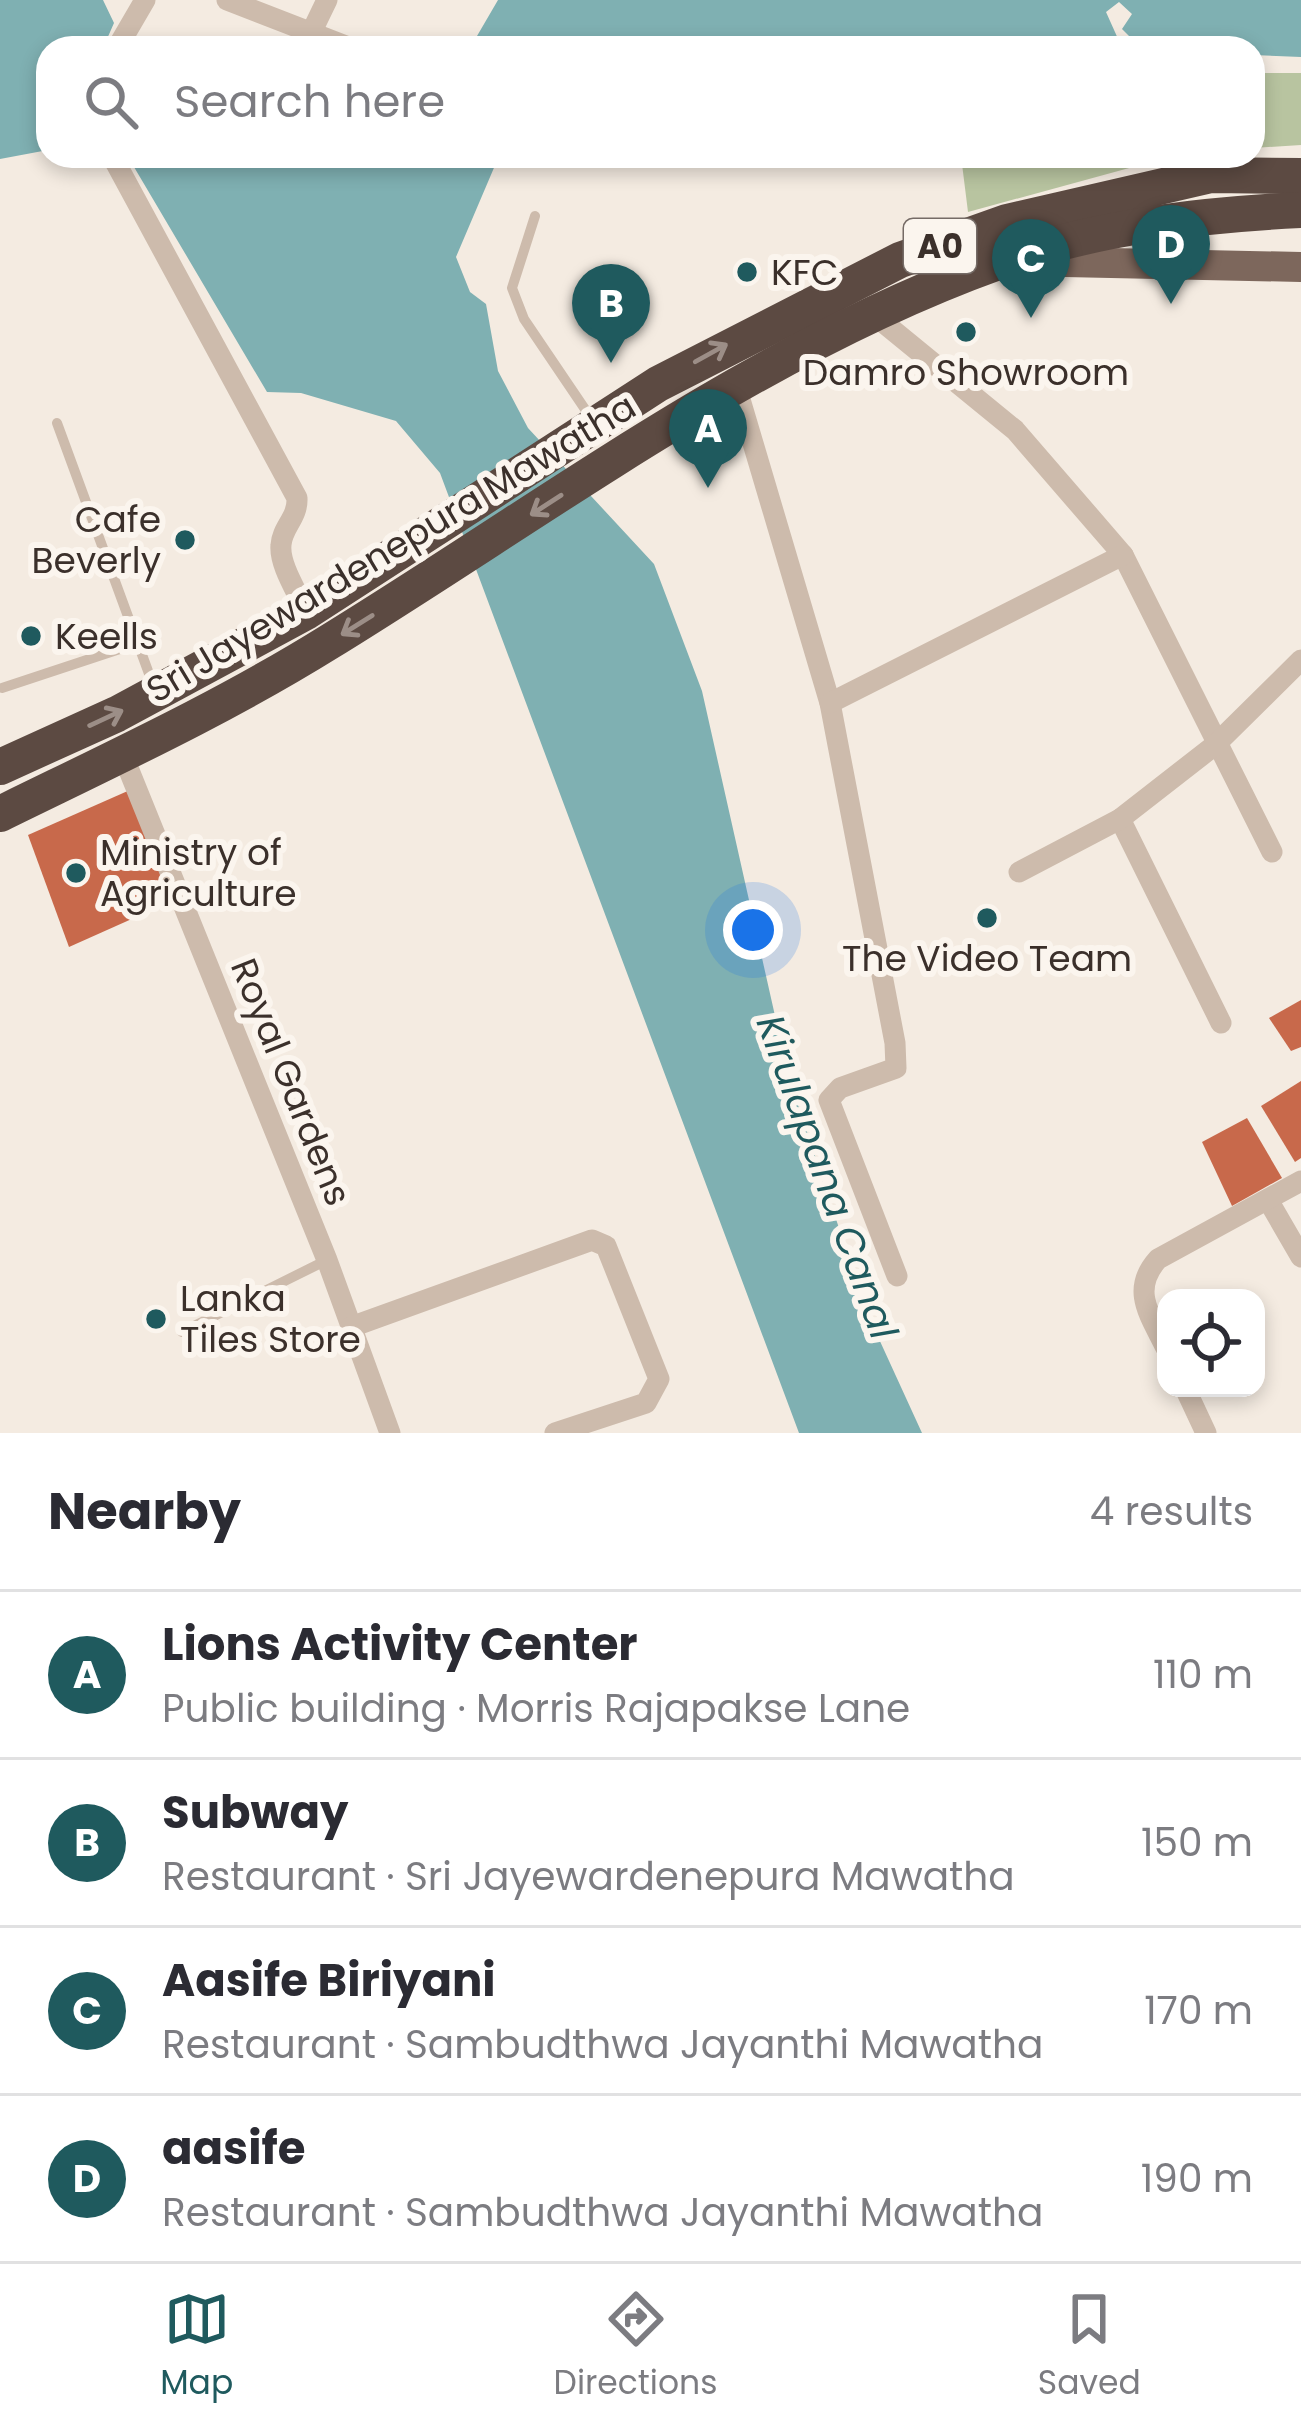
<!DOCTYPE html>
<html lang="en">
<head>
<meta charset="utf-8">
<style>
	:root { --surface:#fff; --page:#f7f7f7; --text:#2b2b33; --muted:#7c7c81; --line:#e1e1e2; --accent:#1f5a5e }
	body { margin:0; font-family:Poppins,sans-serif; background:var(--page); color:var(--text) }
	.controls { position:absolute; right:36px; bottom:36px; display:grid; overflow:hidden; border-radius:24px; box-shadow:0 6px 18px #0003 }
	.controls button { width:108px; height:108px; display:grid; place-items:center; padding:0; border:0; border-bottom:3px solid var(--line); background:var(--surface); color:var(--text); font:60px sans-serif }
	.you { position:absolute; left:753px; top:930px; width:42px; height:42px; margin:-30px; border:9px solid #fff; border-radius:50%; background:#1a73e8; box-shadow:0 0 0 18px #1a73e833 }
	.badge { display:grid; place-items:center; width:78px; height:78px; border-radius:50%; background:var(--accent); color:#fff; font-size:39px; font-weight:700 }
	.pin { position:absolute; translate:-50% -99px; filter:drop-shadow(0 3px 6px #0008) }
	.pin::after { content:''; position:absolute; top:63px; width:42px; height:36px; background:inherit; clip-path:polygon(0 0,100% 0,50% 100%) }
	.list { margin:0; padding:0; list-style:none }
	h2 { display:flex; justify-content:space-between; align-items:center; height:156px; margin:0; padding:0 48px; font-size:51px }
	h2 small { font-size:39px; font-weight:400; color:var(--muted) }
	.list li { display:grid; grid-template-columns:78px 1fr auto; gap:36px; align-items:center; box-sizing:border-box; height:168px; padding:0 48px; border-top:3px solid var(--line) }
	.list b { display:block; font-size:45px; white-space:nowrap }
	.list p { margin:0; font-size:39px; white-space:nowrap; color:var(--muted) }
	.list em { font-size:39px; font-style:normal; color:var(--muted) }
	.icon { flex:none; width:66px; height:66px; fill:none; stroke:currentColor; stroke-width:2; stroke-linecap:round; stroke-linejoin:round }
	.map { position:relative; flex:none; width:1301px; height:1433px; overflow:hidden }
	.search { position:absolute; background:var(--surface); box-shadow:0 6px 18px #0003; left:36px; right:36px; top:36px; height:132px; display:flex; align-items:center; gap:30px; box-sizing:border-box; padding:0 42px; border-radius:36px; color:var(--muted); font-size:45px }
	.sheet { height:828px; background:var(--surface) }
	nav { display:flex; justify-content:space-around; align-items:center; box-sizing:border-box; height:168px; border-top:3px solid var(--line); background:var(--surface); font-size:33px; color:var(--muted) }
	nav a { display:grid; justify-items:center; gap:6px }
	nav .on { color:var(--accent) }
	.map>svg:first-child { display:block }
	.green { fill:#b8c4a0 }
	.water { fill:#7fb0b2 }
	.building { fill:#c8694b }
	.lines { fill:none; stroke-linecap:round; stroke-linejoin:round }
	.lane { stroke:#cdbbac; stroke-width:10 }
	.street { stroke:#cdbbac; stroke-width:21 }
	.primary { stroke:#7d675c; stroke-width:30 }
	.highway { stroke:#5c4a42; stroke-width:36 }
	.oneway { stroke:#9c8e87 }
	.poi-dot { fill:#1f5a5e; stroke:#fbf5ee; stroke-width:4.5 }
	.labels { text-anchor:middle; dominant-baseline:central; stroke-width:12; stroke-linejoin:round; paint-order:stroke }
	.shield { fill:#fbf5ee; stroke:#756b66; stroke-width:3 }
	.shield-label { font-size:33px; font-weight:bold; fill:#3b302b }
	.poi-label { font-size:36px; fill:#3b302b; stroke:#fbf5ee; text-anchor:start }
	.street-label { font-size:36px; fill:#3b302b; stroke:#fbf5ee }
	.water-label { font-size:39px; font-style:italic; fill:#1f5a5e; stroke:#fbf5ee }
</style>
</head>
<body>
<div class="map">
<svg width="1301" height="1433" viewBox="0 0 1301 1433">
	<rect width="100%" height="100%" fill="#f4ebe1"/>
	<!-- green -->
	<g class="green">
		<polygon points="1253,73 1301,73 1301,145 1253,148"/>
		<polygon points="961,156 1173,156 968,212"/>
	</g>
	<!-- water -->
	<g class="water">
		<polygon points="0,0 103,0 114,23 103,48 48,48 48,150 0,159"/>
		<polygon points="498,0 1301,0 1301,57 1253,55 1253,48 1141,48 1122,29 1132,14 1119,2 1106,12 1119,41 1107,48 470,48"/>
		<polygon points="134,156 499,156 456,257 470,292 486,304 498,371 528,428 654,564 702,691 789,1078 868,1315 922,1433 799,1433 440,473 396,421 301,393 267,392 134,167"/>
	</g>
	<!-- building -->
	<g class="building">
		<polygon points="130,790 172,901 69,947 28,835"/>
		<polygon points="1301,1000 1301,1047 1291,1051 1269,1018"/>
		<polygon points="1301,1081 1301,1158 1295,1162 1261,1106"/>
		<polygon points="1247,1118 1282,1178 1232,1206 1202,1142"/>
	</g>
	<g class="lines">
		<!-- lane -->
		<g class="lane">
			<polyline points="535,216 512,288 524,319 593,421"/>
			<polyline points="57,423 155,690"/>
			<polyline points="2,688 138,643"/>
			<polyline points="182,1332 327,1260"/>
		</g>
		<!-- street -->
		<g class="street">
			<polyline points="227,0 351,48"/>
			<polyline points="312,31 327,0"/>
			<polyline points="117,48 145,0"/>
			<path d="M 112,156 L 297,498 C 298,518 282,527 281,545 C 279,565 298,593 306,612"/>
			<polyline points="873,314 1015,430 1123,555 1272,852"/>
			<polyline points="736,386 830,703 895,1043 896,1068 840,1088 829,1100 897,1276"/>
			<polyline points="830,703 1123,555"/>
			<polyline points="124,758 327,1260 390,1433"/>
			<polyline points="1120,819 1221,1023"/>
			<polyline points="1019,872 1120,819 1215,745 1301,660"/>
			<polyline points="1268,1200 1301,1257"/>
			<polyline points="351,1327 592,1240 606,1246 659,1379 646,1403 555,1433"/>
			<path d="M 1166,1348 C 1150,1315 1130,1290 1158,1259 L 1301,1181"/>
			<polyline points="1185,1388 1206,1433"/>
		</g>
		<!-- primary -->
		<polyline class="primary" points="1019,261 1301,267"/>
		<!-- highway -->
		<g class="highway">
			<polyline points="0,767 117,714 306,612 658,384 900,260 1007,222 1211,175 1301,176"/>
			<path d="M 0,814 C 112,759 223,708 329,642 C 547,508 756,349 998,262 C 1095,227 1199,215 1301,210"/>
		</g>
	</g>
	<!-- one-way arrows -->
	<defs><path id="oneway-shaft" d="M-6 0H5M1.5-3L5.5 0L1.5 3" fill="none" stroke-width="1.6" stroke-linecap="round" stroke-linejoin="round" transform="scale(3)"/></defs>
	<g class="oneway">
		<use href="#oneway-shaft" transform="translate(711 353) rotate(-29)"/>
		<use href="#oneway-shaft" transform="translate(546 505) rotate(147)"/>
		<use href="#oneway-shaft" transform="translate(357 625) rotate(148)"/>
		<use href="#oneway-shaft" transform="translate(106 718) rotate(-25)"/>
	</g>
	<!-- markers -->
	<g class="poi-dot">
		<circle cx="747" cy="272" r="12"/>
		<circle cx="966" cy="332" r="12"/>
		<circle cx="185" cy="540" r="12"/>
		<circle cx="31" cy="636" r="12"/>
		<circle cx="76" cy="873" r="12"/>
		<circle cx="987" cy="918" r="12"/>
		<circle cx="156" cy="1319" r="12"/>
	</g>
	<g class="labels">
		<!-- shield labels -->
		<rect class="shield" x="904" y="219" width="72" height="54" rx="9"/>
		<g class="shield-label">
			<text x="940" y="246">A0</text>
		</g>
		<!-- poi labels -->
		<g class="poi-label">
			<text x="771" y="272">KFC</text>
			<text x="966" y="372" text-anchor="middle">Damro Showroom</text>
			<text x="161" y="519" text-anchor="end">Cafe<tspan x="161" dy="41">Beverly</tspan></text>
			<text x="55" y="636">Keells</text>
			<text x="100" y="852">Ministry of<tspan x="100" dy="41">Agriculture</tspan></text>
			<text x="987" y="958" text-anchor="middle">The Video Team</text>
			<text x="180" y="1298">Lanka<tspan x="180" dy="41">Tiles Store</tspan></text>
		</g>
		<!-- street labels -->
		<g class="street-label">
			<text transform="translate(391 548) rotate(-31)">Sri Jayewardenepura Mawatha</text>
			<text transform="translate(291 1082) rotate(68)">Royal Gardens</text>
		</g>
		<!-- water labels -->
		<g class="water-label">
			<text transform="translate(827 1177) rotate(70)">Kirulapana Canal</text>
		</g>
	</g>
</svg>
<div class="controls">
<button><svg class="icon" aria-label="locate" viewBox="0 0 24 24"><circle cx="12" cy="12" r="6"/><path d="M12 2v4M12 18v4M2 12h4M18 12h4"/></svg></button>
</div>
<div class="you"></div>
<div class="pin badge" style="left:708px;top:488px">A</div>
<div class="pin badge" style="left:611px;top:363px">B</div>
<div class="pin badge" style="left:1031px;top:318px">C</div>
<div class="pin badge" style="left:1171px;top:304px">D</div>
<div class="search"><svg class="icon" aria-label="search" viewBox="0 0 24 24"><circle cx="10" cy="10" r="6"/><path d="M15 15l6 6"/></svg>Search here</div>
</div>
<section class="sheet">
<h2>Nearby<small>4 results</small></h2>
<ul class="list">
<li><span class="badge">A</span><div><b>Lions Activity Center</b><p>Public building · Morris Rajapakse Lane</p></div><em>110 m</em></li>
<li><span class="badge">B</span><div><b>Subway</b><p>Restaurant · Sri Jayewardenepura Mawatha</p></div><em>150 m</em></li>
<li><span class="badge">C</span><div><b>Aasife Biriyani</b><p>Restaurant · Sambudthwa Jayanthi Mawatha</p></div><em>170 m</em></li>
<li><span class="badge">D</span><div><b>aasife</b><p>Restaurant · Sambudthwa Jayanthi Mawatha</p></div><em>190 m</em></li>
</ul>
</section>
<nav>
<a class="on"><svg class="icon" aria-label="map" viewBox="0 0 24 24"><path d="M3 6l6-2 6 2 6-2v14l-6 2-6-2-6 2zM9 4v14M15 6v14"/></svg>Map</a>
<a><svg class="icon" aria-label="directions" viewBox="0 0 24 24"><path d="M12 3l9 9-9 9-9-9zM9 14v-3h6M13 9l2 2-2 2"/></svg>Directions</a>
<a><svg class="icon" aria-label="saved" viewBox="0 0 24 24"><path d="M7 4h10v16l-5-4-5 4z"/></svg>Saved</a>
</nav>
</body>
</html>
